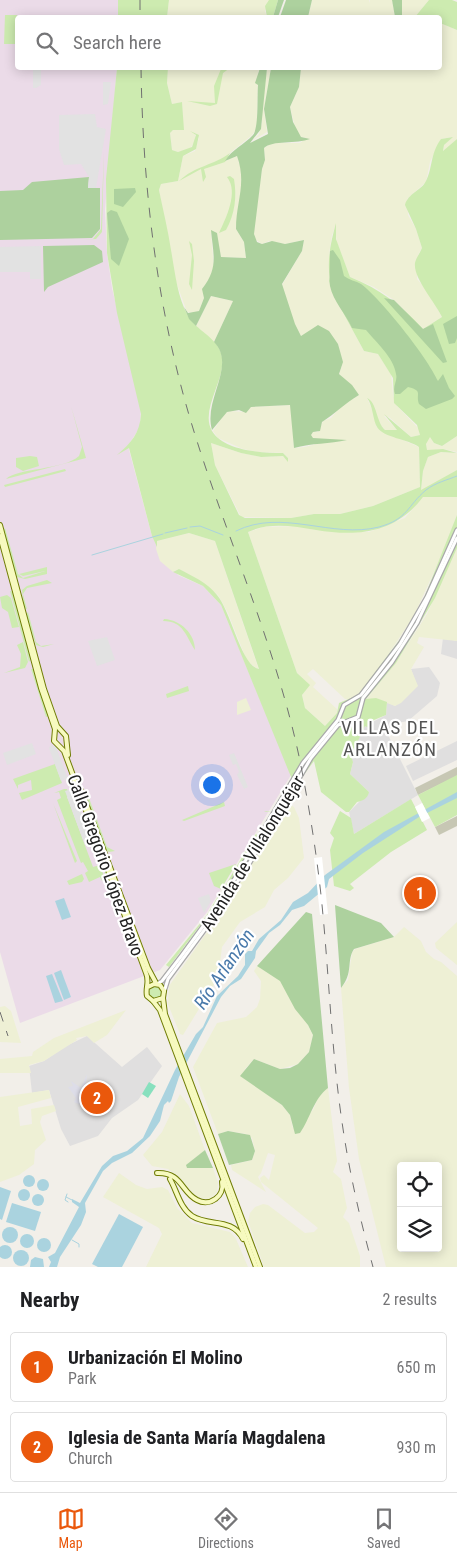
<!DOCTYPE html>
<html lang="en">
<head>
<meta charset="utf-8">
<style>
	:root { --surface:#fff; --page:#f2f2f2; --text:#202124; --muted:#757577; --line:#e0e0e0; --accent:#ea580c }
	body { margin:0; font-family:"Roboto Condensed",sans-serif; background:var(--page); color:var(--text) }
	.controls { position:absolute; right:15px; bottom:15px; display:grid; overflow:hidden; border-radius:5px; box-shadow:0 2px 12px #0003 }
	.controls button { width:45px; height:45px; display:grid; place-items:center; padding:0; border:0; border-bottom:1px solid var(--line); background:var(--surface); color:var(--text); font:25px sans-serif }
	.you { position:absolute; left:211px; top:784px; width:18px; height:18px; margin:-12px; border:4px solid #fff; border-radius:50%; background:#1a73e8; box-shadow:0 0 0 8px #1a73e833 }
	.badge { display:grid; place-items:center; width:32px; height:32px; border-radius:50%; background:var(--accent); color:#fff; font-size:16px; font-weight:700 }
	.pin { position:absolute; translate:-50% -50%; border:2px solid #fff; box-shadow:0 1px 5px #0006 }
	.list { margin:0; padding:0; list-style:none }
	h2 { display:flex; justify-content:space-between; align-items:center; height:65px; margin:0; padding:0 20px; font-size:21px }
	h2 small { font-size:16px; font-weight:400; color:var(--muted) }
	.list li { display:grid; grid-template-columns:32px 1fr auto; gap:15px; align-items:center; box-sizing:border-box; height:70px; margin:0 10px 10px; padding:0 10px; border:1px solid var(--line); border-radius:5px }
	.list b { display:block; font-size:19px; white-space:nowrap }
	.list p { margin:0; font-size:16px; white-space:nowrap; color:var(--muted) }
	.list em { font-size:16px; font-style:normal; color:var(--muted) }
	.icon { flex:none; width:28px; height:28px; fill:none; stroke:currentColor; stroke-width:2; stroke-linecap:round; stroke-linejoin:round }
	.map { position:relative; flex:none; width:457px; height:1267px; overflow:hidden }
	.search { position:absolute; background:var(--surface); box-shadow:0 2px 12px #0003; left:15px; right:15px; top:15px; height:55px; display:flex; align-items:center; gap:12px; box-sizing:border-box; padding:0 18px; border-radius:5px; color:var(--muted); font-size:19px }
	.sheet { height:225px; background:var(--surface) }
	nav { display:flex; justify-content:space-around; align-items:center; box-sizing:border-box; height:70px; border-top:1px solid var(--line); background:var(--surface); font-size:14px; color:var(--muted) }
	nav a { display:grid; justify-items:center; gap:2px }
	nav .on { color:var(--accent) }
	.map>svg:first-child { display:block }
	.residential { fill:#e0dfdf }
	.industrial { fill:#ebdbe8 }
	.construction { fill:#c7c7b4 }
	.farmland { fill:#eef0d5; fill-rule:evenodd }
	.grass { fill:#cdebb0 }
	.forest { fill:#add19e }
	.pitch { fill:#88e0be }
	.parking { fill:#e2e2e2 }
	.plaza { fill:#dddde8 }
	.water { fill:#aad3df }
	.pier { fill:#fff }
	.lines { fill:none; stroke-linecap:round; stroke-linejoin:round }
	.stream { stroke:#aad3df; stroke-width:1 }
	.tertiary-casing { stroke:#a9a9a9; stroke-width:5.5 }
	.secondary-casing { stroke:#707d05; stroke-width:6 }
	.tertiary { stroke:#fff; stroke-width:3 }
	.secondary { stroke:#f7fabf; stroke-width:4 }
	.rail { stroke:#707070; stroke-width:1; stroke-dasharray:10 10; stroke-linecap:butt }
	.labels { text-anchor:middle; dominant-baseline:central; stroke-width:4.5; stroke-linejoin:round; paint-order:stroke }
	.street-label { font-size:18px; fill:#222; stroke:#fff }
	.neighbourhood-label { font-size:19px; letter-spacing:1px; fill:#555; stroke:#fff }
	.water-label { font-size:19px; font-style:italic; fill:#4a7aab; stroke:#fff }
</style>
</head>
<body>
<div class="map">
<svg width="457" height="1267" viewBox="0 0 457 1267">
	<rect width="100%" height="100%" fill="#f2efe9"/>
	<!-- residential -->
	<g class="residential">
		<polygon points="443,638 457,641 457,659 441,654"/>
		<polygon points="429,667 440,683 437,696 408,721 391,724 388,735 418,795 354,834 349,812 369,792 350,774 353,762 350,756 365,726 386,715 387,702 395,706 417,686 411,669"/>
		<polygon points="457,741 457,760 413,781 406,766"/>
		<polygon points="87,1036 122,1067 147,1047 162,1066 138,1100 112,1118 98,1136 70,1146 61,1129 49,1090 32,1093 29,1066 44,1061 66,1046"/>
	</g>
	<!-- industrial -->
	<polygon class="industrial" points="0,0 120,0 118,17 18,18 18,68 117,68 105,210 107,253 112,288 141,409 140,427 128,446 152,536 178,575 203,586 221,605 291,775 207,912 160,970 20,1023 0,952"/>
	<!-- construction -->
	<g class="construction">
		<polygon points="457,767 457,776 418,795 415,788"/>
		<polygon points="457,816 457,826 439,835 435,827"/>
	</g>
	<!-- farmland -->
	<g class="farmland">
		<polygon points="169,0 269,0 269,2 265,11 267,17 167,18"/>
		<polygon points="312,0 369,0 369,3 370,0 392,0 395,18 308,18"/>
		<polygon points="402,0 429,0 415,18 402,17"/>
		<polygon points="440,23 457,30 457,139 443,152 444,145 452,137 441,139 430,162 426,182 407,199 408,215 416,229 422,248 418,255 417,279 427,290 442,317 423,329 394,300 374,287 350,277 337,243 335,227 332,235 329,254 331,276 329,281 334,296 364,351 378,354 391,374 393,395 397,406 419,429 420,435 411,437 389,417 384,416 398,431 385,430 379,423 372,403 367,398 375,416 376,426 380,430 419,447 420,487 373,506 340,514 314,514 291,518 241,517 215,465 211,443 241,453 261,457 283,456 287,460 288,458 283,453 257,452 243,449 218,438 213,431 225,413 230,411 244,412 251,407 291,405 294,448 305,447 323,442 337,442 313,438 310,435 313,432 318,432 323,421 331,418 340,407 359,395 339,374 342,365 338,344 321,328 301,336 294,324 282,285 302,251 304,240 285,244 269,241 262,244 255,239 253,230 262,169 265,159 264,148 272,143 300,143 306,138 301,137 296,131 290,107 299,87 301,68 440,68"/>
		<polygon points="168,68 260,68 258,73 257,129 251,136 230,153 225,161 237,156 241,169 242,190 236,229 244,242 246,258 221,257 216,237 211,232 214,270 211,278 203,288 204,298 199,311 195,313 187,312 175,279 159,190 161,184 178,181 183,156 195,151 199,138 195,133 196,139 190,149 178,152 172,150 170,133 173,130 183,130 182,102 172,104 167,83"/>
		<polygon points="267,68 271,68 264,109 267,132 252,141 259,134 262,123 262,106"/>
		<polygon points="211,296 233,301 214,342 196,326"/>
		<polygon points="430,436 434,443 442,446 457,436 457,452 443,449 427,451 426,444 427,438"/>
		<polygon points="441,452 457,453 457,470 421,491 423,471 428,457"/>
		<polygon points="443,496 457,497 457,515 447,543 414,616 377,671 358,695 350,699 345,699 313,669 307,674 316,683 313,687 337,709 337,713 325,726 305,708 302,695 309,685 297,673 248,532 264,527 299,526 315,530 369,532 405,518 423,497"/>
		<polygon points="189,533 215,541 259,670 247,661 228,613 218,595 197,579 179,569 173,572 160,561 156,549 157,541"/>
		<polygon points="457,548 457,641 419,637 417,643 424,647 411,669 418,686 401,703 395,706 376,699 366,700 396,663 427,614"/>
		<polygon points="246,698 251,710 237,715 237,702"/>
		<polygon points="288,803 294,807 299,818 304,858 288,878 274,890 265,907 240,922 222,947 218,978 183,1035 180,1034 168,1004 169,986 229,901"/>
		<polygon points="457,922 457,965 436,948 435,943"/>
		<path d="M 404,927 L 421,941 L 426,952 L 434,959 L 441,962 L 457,976 L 457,1267 L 386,1267 L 359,1159 L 349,1088 L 341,988 L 348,980 L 352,953 L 355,949 L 394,937 ZM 401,1166 L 438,1166 L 438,1248 L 401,1248 Z"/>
		<polygon points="257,966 280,980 308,1025 313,1035 309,1052 298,1064 280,1069 254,1059 245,1069 269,1095 282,1105 290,1115 293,1128 313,1110 320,1093 328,1088 337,1161 333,1172 341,1179 347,1208 343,1217 349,1223 360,1256 360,1267 264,1267 248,1221 250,1213 255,1207 263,1204 268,1205 305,1233 314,1232 318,1228 261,1182 260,1178 264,1175 269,1180 275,1155 268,1153 261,1173 258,1177 266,1192 232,1170 231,1165 252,1160 255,1151 252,1138 246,1134 228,1131 218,1134 193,1067 217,1023 246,1017 257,1007 260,999 261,981 254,971"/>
		<polygon points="5,1006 11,1011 21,1043 0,1042 0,1007"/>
		<polygon points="126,1010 107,1035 94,1043 87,1036 76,1038 77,1040 44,1061 29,1065 31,1073 0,1073 0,1059 32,1056 33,1052 54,1038"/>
		<polygon points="49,1090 51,1098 18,1107 20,1126 32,1124 31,1109 54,1105 56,1111 42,1116 40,1122 46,1140 35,1150 34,1164 19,1175 0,1182 0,1097"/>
		<polygon points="180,1094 189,1106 205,1150 187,1165 187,1168 213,1168 218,1183 217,1192 209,1200 195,1196 178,1176 168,1169 152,1166 143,1155 162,1132"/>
		<polygon points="119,1173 136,1185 147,1189 162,1187 168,1190 177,1208 192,1223 230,1232 236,1239 248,1267 146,1267 162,1234 159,1228 103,1197"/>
	</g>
	<!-- grass -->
	<g class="grass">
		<polygon points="118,0 169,0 167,17 118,17"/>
		<polygon points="269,0 278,0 273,17 267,17 265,6"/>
		<polygon points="429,0 452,0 457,2 457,30 440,23 440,18 415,17"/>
		<polygon points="5,15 17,15 16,44 4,44"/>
		<path d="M 117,68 L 168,68 L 167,83 L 172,104 L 182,102 L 184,130 L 173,130 L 170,133 L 172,150 L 178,152 L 192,147 L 196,135 L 190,131 L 199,135 L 196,149 L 183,156 L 178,181 L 161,184 L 159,190 C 163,210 168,230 171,250 C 175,272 177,296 188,316 C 196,330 216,337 221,353 C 229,377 199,408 212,431 C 224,451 262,453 283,453 L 288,458 L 288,462 L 283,456 L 261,457 L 241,453 L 211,443 L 215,465 L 239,515 L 245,518 L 291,518 L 314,514 L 340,514 L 373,506 L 420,487 L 419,447 C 408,439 384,438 377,427 C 373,421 373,405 367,398 C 377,402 376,422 385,430 L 397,430 L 384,414 L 411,437 L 420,435 L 417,425 L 394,403 L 393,378 L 378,354 L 364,351 L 334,296 L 329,281 C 331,276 329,275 329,270 C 328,253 332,238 336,223 L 336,239 L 350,277 C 380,289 401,305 423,329 L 442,317 C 435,302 413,278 415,263 C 416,258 420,253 422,248 L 416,229 L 405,205 C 408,193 421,191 426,181 C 433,167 430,154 441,139 L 453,137 L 444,145 L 443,151 L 457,139 L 457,436 L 442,446 L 434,443 L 430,437 L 426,444 L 427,450 L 443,449 L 457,453 L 441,452 L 428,457 L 423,471 L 421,490 L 457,470 L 457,497 L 423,497 C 396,533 358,537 316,530 C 293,526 269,522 248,532 L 297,673 L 310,685 L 302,695 L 305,708 L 325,726 L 337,713 L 339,703 L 358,695 L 403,635 L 424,598 L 457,515 L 457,548 L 435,598 L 396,663 L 366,699 L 376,698 L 387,702 L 386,715 L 374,720 L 369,728 L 365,726 L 351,756 L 353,762 L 350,774 L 369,792 C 368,798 363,801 357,802 L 349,812 L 346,812 L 321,792 L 314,761 L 295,787 L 293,784 C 255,852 214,917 166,980 L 232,887 L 293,782 L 292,780 L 273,812 L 266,812 L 264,811 L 272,812 L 292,779 L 289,772 L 221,605 L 203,586 L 173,572 L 179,569 C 192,576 207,582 217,595 C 231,611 241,666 259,669 L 215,541 L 189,533 L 157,541 L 157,547 L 152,536 L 129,448 L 117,455 C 131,443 140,433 141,414 L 117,313 L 107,253 L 106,179 Z"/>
		<polygon points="230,68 223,73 217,104 210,106 187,101 215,103 214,86 221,69"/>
		<polygon points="104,151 102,232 96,239 83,240 93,239 101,229"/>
		<path d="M 230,153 L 225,162 L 204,169 L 206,177 L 203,182 L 201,169 L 179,181 C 196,165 213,166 230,153 Z"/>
		<path d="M 230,176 L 234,179 C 237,197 235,214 226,230 L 219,233 C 226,218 239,192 227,177 Z"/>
		<polygon points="189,241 192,244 194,261 192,290 189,284 192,255"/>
		<path d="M 71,406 L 86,458 L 6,479 C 17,468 64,470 79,456 L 82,447 Z"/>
		<polygon points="30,456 37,457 39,466 23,471 16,467 16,458"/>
		<polygon points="65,469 66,471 5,487 4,485"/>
		<polygon points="5,528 18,574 23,578 45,571 23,576 19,574 47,567 47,574 25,579 17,577 3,531"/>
		<polygon points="47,580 52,583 27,588 23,594 27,609 24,608 22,590 27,586"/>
		<polygon points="10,591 14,592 31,659 29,662"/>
		<polygon points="7,595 11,598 19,627 12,628 8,612 2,608 0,597"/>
		<polygon points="28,612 36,642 41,646 54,644 43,647 36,645 26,615"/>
		<path d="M 164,619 C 181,620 195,634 195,650 C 186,637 184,621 163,621 Z"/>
		<polygon points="23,642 28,662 25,668 4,673 20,667 21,654 17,645"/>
		<polygon points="31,669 34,669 49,716 46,717"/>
		<polygon points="188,686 189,691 167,698 166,694"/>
		<polygon points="55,764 62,783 22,800 19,793 32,790 31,780 18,785 18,789 13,779"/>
		<polygon points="457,775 457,815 435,827 418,795"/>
		<polygon points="64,789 67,789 69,794 67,797 93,867 100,865 105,879 102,881 100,877 89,882 85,873 88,871 83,862 81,863 57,800 61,798 59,792 54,793"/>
		<polygon points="89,798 107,847 115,851 109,852 105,849 87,800"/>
		<polygon points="411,799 427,830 391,852 350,884 354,888 350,891 334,886 330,850 334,838 330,833 340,811 351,818 354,834"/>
		<polygon points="224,802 225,806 184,821 182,820"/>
		<polygon points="53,803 77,861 75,863"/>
		<polygon points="88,829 91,829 120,911 119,911"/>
		<polygon points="256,834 258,836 226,891 222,891"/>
		<polygon points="236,864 221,889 214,886 209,873"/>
		<polygon points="82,874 84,879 82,882 69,885 67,881"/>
		<polygon points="420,876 434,902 430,909 404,887"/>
		<polygon points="220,893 222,896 169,967 166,965 207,915"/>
		<circle cx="155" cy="992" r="7"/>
	</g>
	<!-- forest -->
	<g class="forest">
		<polygon points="278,0 284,0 278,17 273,17"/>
		<polygon points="286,0 312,0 308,17 280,17"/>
		<polygon points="392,0 402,0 402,17 395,17"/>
		<path d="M 260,68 L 267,68 L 261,129 L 250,143 L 268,134 L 264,109 L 271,68 L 301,68 L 299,87 L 290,107 L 293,122 L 301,137 L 310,139 C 297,144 272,140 264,148 L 265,160 L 262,169 L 254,234 L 257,242 L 262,244 L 272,241 L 285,244 L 304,240 L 302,251 L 282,284 L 295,324 L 301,336 L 318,325 L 329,331 L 338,344 L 343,362 L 339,374 L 352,385 L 359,395 C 345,403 335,414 322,422 L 320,431 L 313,432 L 311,435 L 313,438 L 347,440 C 330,444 311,443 294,448 L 290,405 L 251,407 L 246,413 L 239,410 L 227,412 L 212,430 C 203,399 237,366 214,342 L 233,301 L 211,296 L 196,326 L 189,319 L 184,307 L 188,313 L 199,311 L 204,298 L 202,289 C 219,268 213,254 211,230 L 217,233 L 221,257 L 246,258 L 244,242 L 236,229 C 236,201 247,184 237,156 L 225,161 C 232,149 244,145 253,135 C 259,128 257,97 258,85 L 255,83 Z"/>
		<polygon points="89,177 88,188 100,188 100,229 92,238 0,240 0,191 23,190 32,182"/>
		<polygon points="135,188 136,192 123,207 114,204 114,189"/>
		<polygon points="111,210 117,212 129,239 119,266 111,259 107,213"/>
		<polygon points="94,245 102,251 103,262 48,287 44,292 43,246"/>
		<path d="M 333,250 L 340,260 L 344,276 C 349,280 356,281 361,284 C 381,299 428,358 438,381 L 443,374 L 449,388 L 455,396 L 452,399 L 426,409 L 419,404 C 415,394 424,391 408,387 L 400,394 L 395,394 C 392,386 398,381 396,374 C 394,358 376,342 366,330 L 352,328 C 346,314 333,301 330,286 C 329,279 330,259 330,251 Z"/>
		<polygon points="384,298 394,300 423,329 433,324 447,362 443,363"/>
		<polygon points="457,316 457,338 455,343 449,344 443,324"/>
		<path d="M 335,905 L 381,923 L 394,937 L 354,949 C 346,961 354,972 341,988 Z"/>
		<path d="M 306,912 L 312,914 L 328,1088 C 314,1098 310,1119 300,1133 L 295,1134 L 290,1115 L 282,1105 L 240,1076 L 254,1059 L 280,1069 L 290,1068 L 298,1064 L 309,1052 L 313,1035 L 308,1025 L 295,1009 L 280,981 L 257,966 Z"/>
		<polygon points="228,1131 250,1135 255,1151 252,1160 229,1165 218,1134"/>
		<polygon points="205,1150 213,1168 187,1168 186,1165"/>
	</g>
	<!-- pitch -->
	<polygon class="pitch" points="149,1082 156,1086 148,1098 142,1094"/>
	<!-- parking -->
	<g class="parking">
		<polygon points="33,68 41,68 41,85 36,88 33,88"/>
		<polygon points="103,82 111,82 108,104 103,105"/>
		<polygon points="95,114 97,127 106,129 96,188 88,188 89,177 81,164 64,165 59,149 59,115"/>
		<polygon points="41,246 41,279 30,279 30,272 0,272 0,247"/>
		<polygon points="107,637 115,660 97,666 88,641"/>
		<polygon points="32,743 36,754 7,765 3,753"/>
		<polygon points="51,745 56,747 69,782 67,783 65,779 61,781 49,748"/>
		<polygon points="234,753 248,787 244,789 237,775 239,772 236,764 233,765 229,755"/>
		<polygon points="72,789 92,842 85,845 65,791"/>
		<polygon points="209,894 211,901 204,913 198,898"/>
	</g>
	<!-- plaza -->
	<polygon class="plaza" points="87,1074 86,1084 88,1108 74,1102 76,1098 68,1087 73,1086 71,1081 81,1088"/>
	<!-- water -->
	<g class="water">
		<polygon points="457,792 457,798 419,817 363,853 329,879 327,887 304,906 292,910 280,925 269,933 256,951 255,958 241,979 230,986 221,997 179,1077 171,1101 169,1103 168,1101 164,1105 160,1121 150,1136 132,1153 112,1163 103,1171 85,1203 86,1212 81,1225 60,1257 57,1267 49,1267 51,1262 48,1257 55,1253 79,1207 72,1202 72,1199 80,1203 102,1166 113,1156 127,1151 143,1138 175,1070 196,1034 203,1027 217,996 238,976 245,965 245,954 248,951 252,951 259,939 281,920 293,902 308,893 325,875 384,832"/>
		<polygon points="64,898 71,917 62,920 55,901"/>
		<polygon points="61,970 71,997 64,1000 54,973"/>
		<polygon points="52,974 63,1001 55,1003 46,976"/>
		<circle cx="29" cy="1181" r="6"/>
		<circle cx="43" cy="1185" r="6"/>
		<polygon points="0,1187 11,1191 2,1220 0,1219"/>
		<circle cx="24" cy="1195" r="6"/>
		<circle cx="38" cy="1200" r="6"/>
		<polygon points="12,1203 41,1212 35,1231 6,1222"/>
		<polygon points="119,1214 143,1227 122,1267 98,1267 92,1264"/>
		<circle cx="10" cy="1235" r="8"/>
		<circle cx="27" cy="1241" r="7"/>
		<circle cx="44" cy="1245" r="7"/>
		<circle cx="5" cy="1252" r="7"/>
		<circle cx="21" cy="1258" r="8"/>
		<polygon points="35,1257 43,1259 44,1267 30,1267 31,1260"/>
	</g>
	<!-- pier -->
	<g class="pier">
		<polygon points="422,803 430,818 422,822 415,807"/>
		<polygon points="322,857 328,914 320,915 314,858"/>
	</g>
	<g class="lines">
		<!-- stream -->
		<g class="stream">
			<polyline points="190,527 200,526 223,535"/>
			<path d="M 236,531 C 282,508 332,539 379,527 C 408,519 407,506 426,490 C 435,483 447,480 457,476"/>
			<polyline points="165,533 187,528"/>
			<polyline points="92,555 163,534"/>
			<polyline points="67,1194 65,1200 68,1202"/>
			<polyline points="66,1197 72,1200"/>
			<polyline points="72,1240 79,1244 79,1247"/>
		</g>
		<defs>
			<g id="tertiary">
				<polyline points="157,984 162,981 182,955 221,902 303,763 338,720 344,705 361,695 400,644 427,597 457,530"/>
				<polyline points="164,992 168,979 211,921 246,869 311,758 338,725 358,717 363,698 392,662 417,623 457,538"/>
			</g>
			<g id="secondary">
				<polyline points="0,525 44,689 57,726 66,736 68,755"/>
				<path d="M 0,536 L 41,688 L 55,729 L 54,741 L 64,751 L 146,973 C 150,982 145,988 147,996 L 153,1001 L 163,998 L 164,991 L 160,985 L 154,984 L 148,987"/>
				<polyline points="81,790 148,968 156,983"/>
				<polyline points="163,998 165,1014 260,1267"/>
				<polyline points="153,1001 160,1010 256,1267"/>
				<path d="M 157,1173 C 182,1172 181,1192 197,1200 C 210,1207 225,1196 222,1182"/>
				<path d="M 170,1179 C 177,1191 180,1208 192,1216 C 209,1227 232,1217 243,1239"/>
			</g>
		</defs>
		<!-- tertiary casing -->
		<use href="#tertiary" class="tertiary-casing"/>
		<!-- secondary casing -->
		<use href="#secondary" class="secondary-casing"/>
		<!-- tertiary -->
		<use href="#tertiary" class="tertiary"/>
		<!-- secondary -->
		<use href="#secondary" class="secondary"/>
		<!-- rail -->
		<g class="rail">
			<polyline points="140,0 140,18"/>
			<path d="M 141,68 C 143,194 158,318 196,438 C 230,546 277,650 300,761 C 309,806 316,850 321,895 C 329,971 331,1047 342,1122 C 349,1171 360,1219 373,1267"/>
			<polyline points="0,1012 8,1036"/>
		</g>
	</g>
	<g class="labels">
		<!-- street labels -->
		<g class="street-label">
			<text transform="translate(252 853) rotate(-58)">Avenida de Villalonquéjar</text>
			<text transform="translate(106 865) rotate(70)">Calle Gregorio López Bravo</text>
		</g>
		<!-- neighbourhood labels -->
		<g class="neighbourhood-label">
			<text x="390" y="727">VILLAS DEL<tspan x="390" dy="22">ARLANZÓN</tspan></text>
		</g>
		<!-- water labels -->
		<g class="water-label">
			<text transform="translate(224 969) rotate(-56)">Río Arlanzón</text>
		</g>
	</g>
</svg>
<div class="controls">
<button><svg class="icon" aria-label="locate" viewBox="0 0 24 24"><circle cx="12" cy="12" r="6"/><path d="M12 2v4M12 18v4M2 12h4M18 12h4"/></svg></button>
<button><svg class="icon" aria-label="layers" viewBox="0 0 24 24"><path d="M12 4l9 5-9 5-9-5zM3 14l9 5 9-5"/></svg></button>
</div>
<div class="you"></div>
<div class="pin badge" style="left:420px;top:893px">1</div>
<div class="pin badge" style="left:97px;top:1098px">2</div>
<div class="search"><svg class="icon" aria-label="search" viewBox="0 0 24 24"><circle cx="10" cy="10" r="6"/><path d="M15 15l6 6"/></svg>Search here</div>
</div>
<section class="sheet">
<h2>Nearby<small>2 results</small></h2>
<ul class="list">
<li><span class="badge">1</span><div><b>Urbanización El Molino</b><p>Park</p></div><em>650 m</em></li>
<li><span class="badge">2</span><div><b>Iglesia de Santa María Magdalena</b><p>Church</p></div><em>930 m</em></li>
</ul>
</section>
<nav>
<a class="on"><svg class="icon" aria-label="map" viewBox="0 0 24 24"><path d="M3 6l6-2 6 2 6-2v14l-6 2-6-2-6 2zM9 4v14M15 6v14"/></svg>Map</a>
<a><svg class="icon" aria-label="directions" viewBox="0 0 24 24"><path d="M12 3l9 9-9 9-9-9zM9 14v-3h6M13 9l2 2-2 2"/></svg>Directions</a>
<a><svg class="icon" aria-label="saved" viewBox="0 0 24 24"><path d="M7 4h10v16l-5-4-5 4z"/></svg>Saved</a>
</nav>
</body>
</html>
